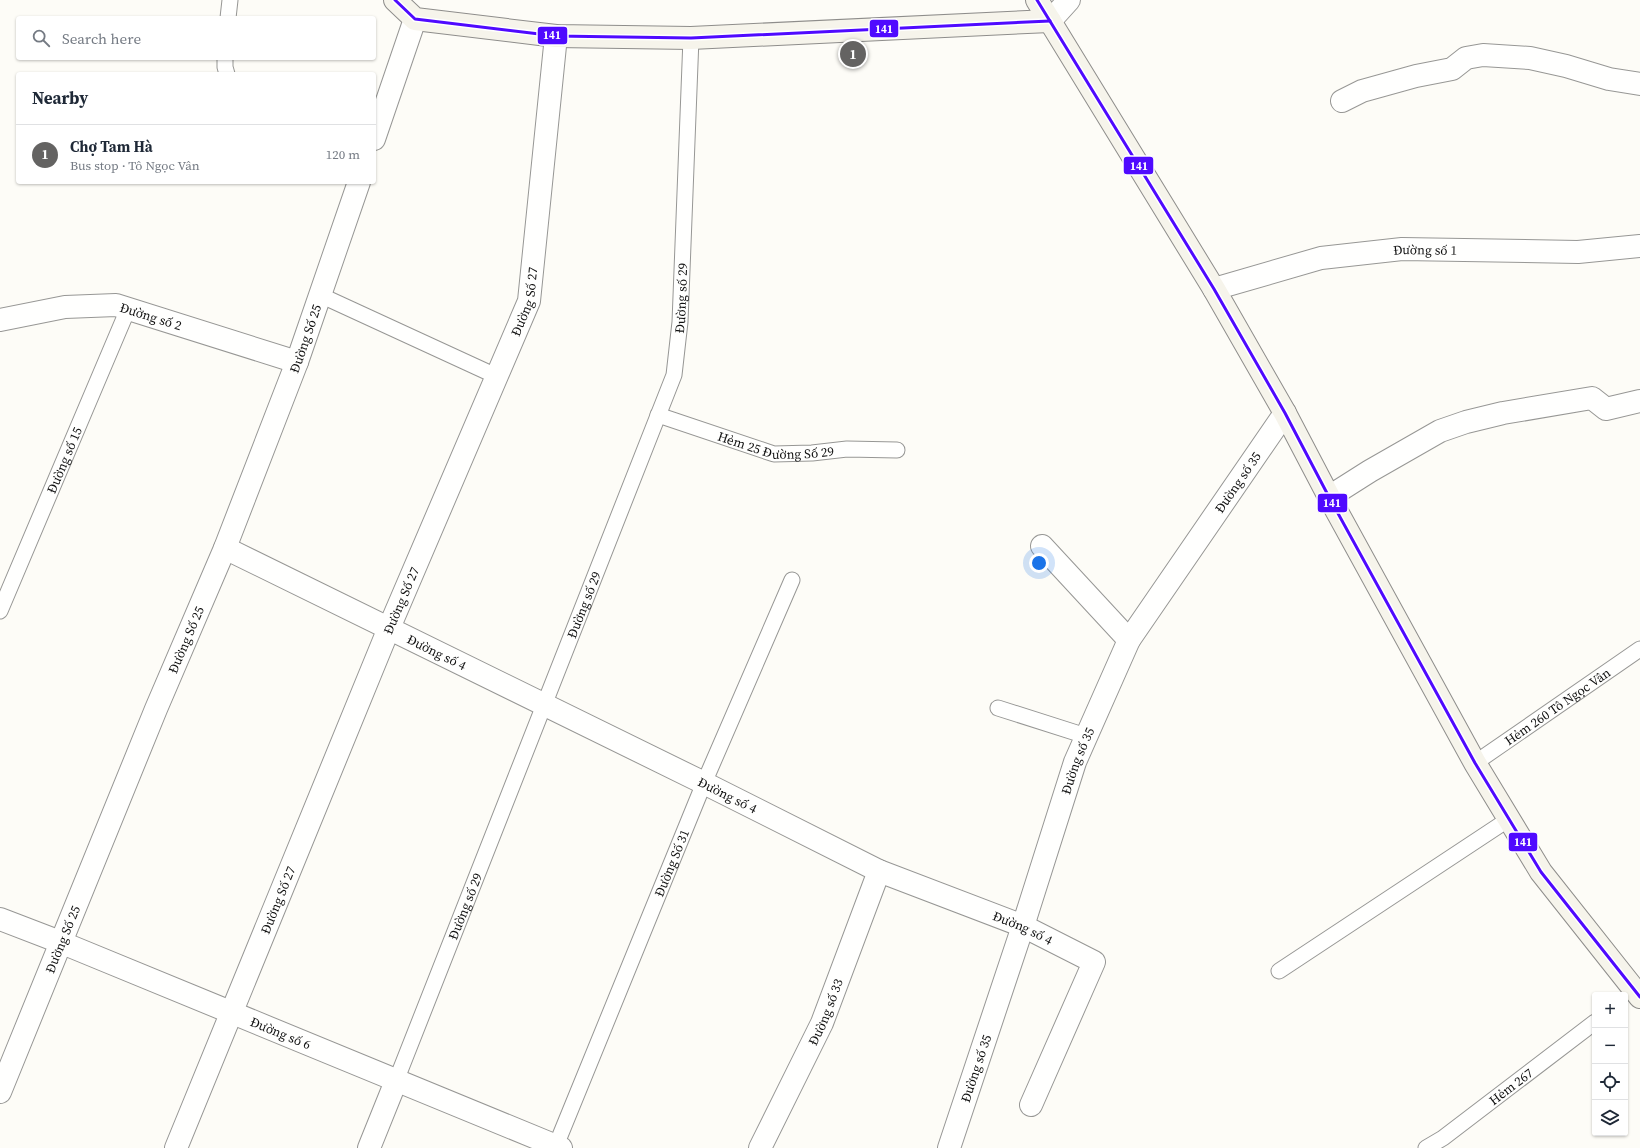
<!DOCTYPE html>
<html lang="en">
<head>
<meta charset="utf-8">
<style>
	:root { --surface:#fff; --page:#f6f6f7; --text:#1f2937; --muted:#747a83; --line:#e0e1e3; --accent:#646362 }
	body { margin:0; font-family:"Source Serif 4",serif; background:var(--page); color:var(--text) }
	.controls { position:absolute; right:12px; bottom:12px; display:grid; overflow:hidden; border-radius:4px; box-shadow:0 1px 3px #0004 }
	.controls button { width:36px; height:36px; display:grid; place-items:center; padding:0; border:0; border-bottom:1px solid var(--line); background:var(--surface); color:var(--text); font:20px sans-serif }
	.you { position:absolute; left:1039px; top:563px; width:14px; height:14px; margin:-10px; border:3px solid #fff; border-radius:50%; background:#1a73e8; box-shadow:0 0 0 6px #1a73e833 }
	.badge { display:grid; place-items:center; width:26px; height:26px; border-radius:50%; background:var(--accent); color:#fff; font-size:13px; font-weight:700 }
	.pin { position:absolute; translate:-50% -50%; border:2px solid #fff; box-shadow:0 1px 4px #0006 }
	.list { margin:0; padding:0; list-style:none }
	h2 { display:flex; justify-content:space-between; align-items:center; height:52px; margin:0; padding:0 16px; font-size:17px }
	h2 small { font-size:13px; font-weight:400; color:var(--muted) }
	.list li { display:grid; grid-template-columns:26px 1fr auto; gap:12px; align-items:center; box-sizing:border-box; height:60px; padding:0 16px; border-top:1px solid var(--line) }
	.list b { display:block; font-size:15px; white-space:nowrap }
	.list p { margin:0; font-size:13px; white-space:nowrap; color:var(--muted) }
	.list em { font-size:13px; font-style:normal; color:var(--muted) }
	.icon { flex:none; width:22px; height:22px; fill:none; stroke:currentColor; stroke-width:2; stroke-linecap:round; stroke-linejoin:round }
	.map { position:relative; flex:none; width:1640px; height:1148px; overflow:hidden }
	.search { position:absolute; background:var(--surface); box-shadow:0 1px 3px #0004; left:16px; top:16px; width:360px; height:44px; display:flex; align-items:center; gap:10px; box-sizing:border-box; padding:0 14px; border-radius:4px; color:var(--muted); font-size:15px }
	.panel { position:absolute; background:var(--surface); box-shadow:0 1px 3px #0004; left:16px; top:72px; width:360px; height:112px; border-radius:4px }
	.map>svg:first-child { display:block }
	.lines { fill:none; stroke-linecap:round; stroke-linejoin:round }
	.lane-casing { stroke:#979795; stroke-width:17 }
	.street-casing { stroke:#979795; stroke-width:24 }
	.secondary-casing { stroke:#8e8d8b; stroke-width:24 }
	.lane { stroke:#fffffe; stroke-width:15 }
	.street { stroke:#fffffe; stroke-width:22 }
	.secondary { stroke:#f6f4eb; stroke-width:22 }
	.bus-1-casing { stroke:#fff; stroke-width:6 }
	.bus-1 { stroke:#4f0aff; stroke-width:3 }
	.labels { text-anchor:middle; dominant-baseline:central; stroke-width:4; stroke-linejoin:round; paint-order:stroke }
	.street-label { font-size:13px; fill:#111; stroke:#fff }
	.line-badge { stroke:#fff; stroke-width:1.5 }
	.badge-label { font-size:11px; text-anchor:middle; font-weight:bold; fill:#fff }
</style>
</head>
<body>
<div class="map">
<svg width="1640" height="1148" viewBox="0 0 1640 1148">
	<rect width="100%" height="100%" fill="#fdfcf7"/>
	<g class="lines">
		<defs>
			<g id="lane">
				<polyline points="228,18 230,0"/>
				<polyline points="225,58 225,67 227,74"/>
				<polyline points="320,295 496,376"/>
				<path id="s1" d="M 658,415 L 774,454 L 812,453 L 847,449 L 897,450"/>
				<path id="s2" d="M 0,611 L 128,309"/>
				<polyline points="998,708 1086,736"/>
				<path id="s3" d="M 1475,763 L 1640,649"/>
				<polyline points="1279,971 1509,819"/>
				<path id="s4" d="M 396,1081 L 674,375 L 680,322 L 691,38"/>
				<path id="s5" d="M 555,1148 L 704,783 L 792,580"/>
				<path id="s6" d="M 1426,1148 L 1443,1138 L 1595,1022"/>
			</g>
			<g id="street">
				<polyline points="1050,21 1069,0"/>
				<polyline points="1342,101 1362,91 1416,76 1452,69 1466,58 1483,55 1530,58 1566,66 1609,79 1640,84"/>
				<polyline points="374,139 415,19"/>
				<path id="s7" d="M 1214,289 L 1321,258 L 1402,249 L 1578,252 L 1640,246"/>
				<path id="s8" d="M 0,320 L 65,307 L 116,305 L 297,362"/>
				<polyline points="1329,497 1370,471 1440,431 1466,422 1503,413 1592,398 1606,409 1640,401"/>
				<polyline points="1042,546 1129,640"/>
				<path id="s9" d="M 225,548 L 704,783 L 879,871 L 1023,926 L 1094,962 L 1031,1105"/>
				<path id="s10" d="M 0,919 L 60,942 L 561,1148"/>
				<path id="s11" d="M 0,1092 L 156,709 L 225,548 L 297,362 L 359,182"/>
				<path id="s12" d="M 176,1148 L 389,628 L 529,301 L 556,36"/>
				<polyline points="369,1148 396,1081"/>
				<path id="s13" d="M 760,1148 L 822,1023 L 879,871"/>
				<path id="s14" d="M 949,1148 L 1023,926 L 1075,762 L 1129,640 L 1285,413"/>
			</g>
			<g id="secondary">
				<polyline points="395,0 415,19 556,36 691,38 1050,21"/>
				<polyline points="1037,0 1214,289 1285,413 1329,497 1475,763 1541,872 1640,997"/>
			</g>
		</defs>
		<!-- lane casing -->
		<use href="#lane" class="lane-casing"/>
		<!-- street casing -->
		<use href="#street" class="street-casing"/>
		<!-- secondary casing -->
		<use href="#secondary" class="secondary-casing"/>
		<!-- lane -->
		<use href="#lane" class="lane"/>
		<!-- street -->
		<use href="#street" class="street"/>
		<!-- secondary -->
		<use href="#secondary" class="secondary"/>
		<defs>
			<g id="bus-1">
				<polyline points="395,0 415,19 556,36 691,38 1050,21"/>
				<polyline points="1037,0 1214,289 1285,413 1329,497 1475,763 1541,872 1640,997"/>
			</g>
		</defs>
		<!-- bus-1 casing -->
		<use href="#bus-1" class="bus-1-casing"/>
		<!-- bus-1 -->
		<use href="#bus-1" class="bus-1"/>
	</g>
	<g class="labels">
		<!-- street labels -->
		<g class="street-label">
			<text stroke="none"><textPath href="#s7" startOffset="216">Đường số 1</textPath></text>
			<text stroke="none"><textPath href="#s4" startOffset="836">Đường số 29</textPath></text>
			<text stroke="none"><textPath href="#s12" startOffset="916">Đường Số 27</textPath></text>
			<text stroke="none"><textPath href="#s8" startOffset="154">Đường số 2</textPath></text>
			<text stroke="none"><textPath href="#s11" startOffset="813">Đường Số 25</textPath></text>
			<text stroke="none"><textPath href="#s1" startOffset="123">Hẻm 25 Đường Số 29</textPath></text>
			<text stroke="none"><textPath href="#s2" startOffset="164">Đường số 15</textPath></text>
			<text stroke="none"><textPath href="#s14" startOffset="731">Đường số 35</textPath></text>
			<text stroke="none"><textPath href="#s12" startOffset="592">Đường Số 27</textPath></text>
			<text stroke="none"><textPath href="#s4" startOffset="512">Đường số 29</textPath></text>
			<text stroke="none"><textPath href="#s11" startOffset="489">Đường Số 25</textPath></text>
			<text stroke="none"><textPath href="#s9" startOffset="236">Đường số 4</textPath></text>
			<text stroke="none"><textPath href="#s3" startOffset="100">Hẻm 260 Tô Ngọc Vân</textPath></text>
			<text stroke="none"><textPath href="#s14" startOffset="408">Đường số 35</textPath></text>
			<text stroke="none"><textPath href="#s9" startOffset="560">Đường số 4</textPath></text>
			<text stroke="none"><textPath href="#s5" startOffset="308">Đường Số 31</textPath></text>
			<text stroke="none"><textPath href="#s12" startOffset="268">Đường Số 27</textPath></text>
			<text stroke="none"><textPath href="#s4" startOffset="188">Đường số 29</textPath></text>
			<text stroke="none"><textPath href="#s9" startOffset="884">Đường số 4</textPath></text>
			<text stroke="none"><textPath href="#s11" startOffset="165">Đường Số 25</textPath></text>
			<text stroke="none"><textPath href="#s13" startOffset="151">Đường số 33</textPath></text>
			<text stroke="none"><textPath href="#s10" startOffset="303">Đường số 6</textPath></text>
			<text stroke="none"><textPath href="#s14" startOffset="84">Đường số 35</textPath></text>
			<text stroke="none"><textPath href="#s6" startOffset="105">Hẻm 267</textPath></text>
		</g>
	</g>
	<g class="line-badge">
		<rect x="869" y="19" width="30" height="19" rx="4" fill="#4f0aff"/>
		<rect x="537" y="26" width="31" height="19" rx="4" fill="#4f0aff"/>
		<rect x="1123" y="156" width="31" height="19" rx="4" fill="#4f0aff"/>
		<rect x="1317" y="493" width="31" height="20" rx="4" fill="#4f0aff"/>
		<rect x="1508" y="832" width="30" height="20" rx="4" fill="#4f0aff"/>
	</g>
	<g class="badge-label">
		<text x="884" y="33">141</text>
		<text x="552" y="39">141</text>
		<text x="1139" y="170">141</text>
		<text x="1332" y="507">141</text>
		<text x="1523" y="846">141</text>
	</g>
</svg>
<div class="controls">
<button>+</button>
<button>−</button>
<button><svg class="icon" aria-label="locate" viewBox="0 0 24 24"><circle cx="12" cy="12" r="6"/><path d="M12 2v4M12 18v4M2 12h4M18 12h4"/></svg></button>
<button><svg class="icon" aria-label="layers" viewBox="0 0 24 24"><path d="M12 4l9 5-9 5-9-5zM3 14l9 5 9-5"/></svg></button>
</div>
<div class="you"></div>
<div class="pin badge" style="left:853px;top:54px">1</div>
<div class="search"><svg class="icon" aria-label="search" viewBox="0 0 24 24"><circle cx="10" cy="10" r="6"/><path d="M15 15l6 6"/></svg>Search here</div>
<section class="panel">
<h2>Nearby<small></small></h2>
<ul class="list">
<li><span class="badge">1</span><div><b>Chợ Tam Hà</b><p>Bus stop · Tô Ngọc Vân</p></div><em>120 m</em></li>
</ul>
</section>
</div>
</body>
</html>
